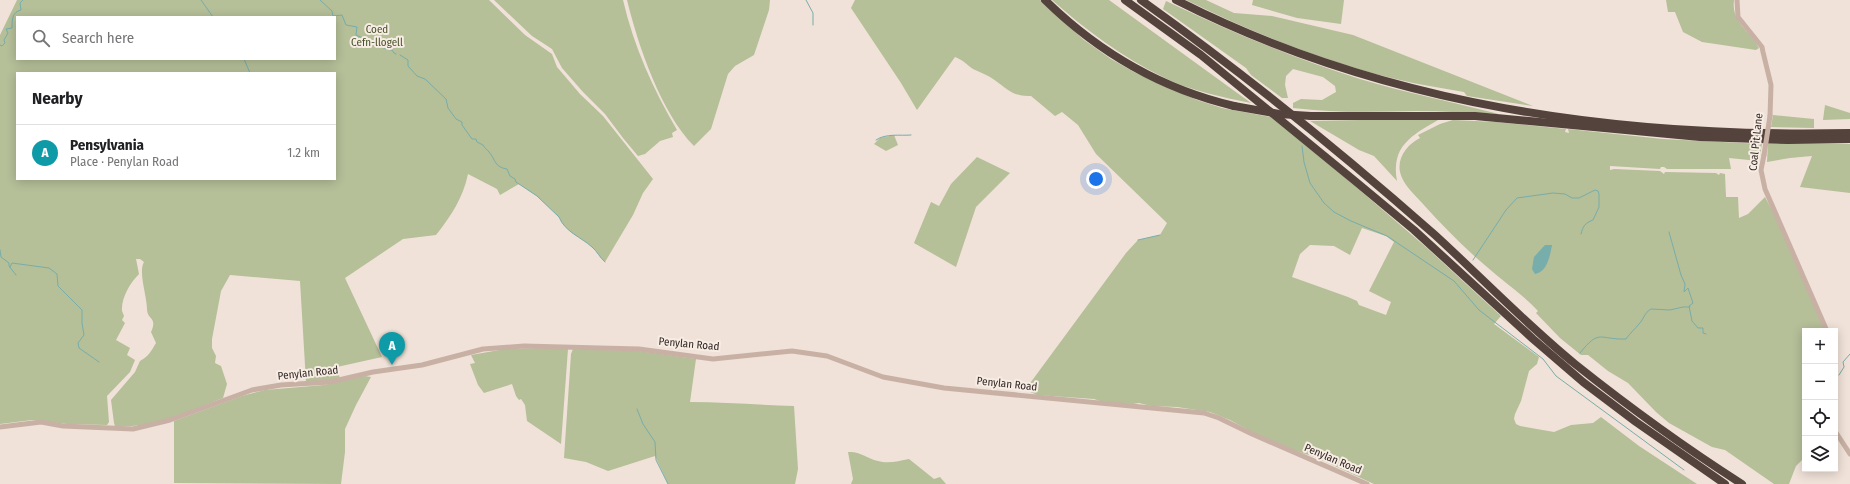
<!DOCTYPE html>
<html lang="en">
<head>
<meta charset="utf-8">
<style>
	:root { --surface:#fff; --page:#f2f2f2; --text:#202124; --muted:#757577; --line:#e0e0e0; --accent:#db2777 }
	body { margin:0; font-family:"Fira Sans Condensed",sans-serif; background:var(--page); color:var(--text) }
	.controls { position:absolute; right:12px; bottom:12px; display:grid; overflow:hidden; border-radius:0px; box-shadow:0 2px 10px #0003 }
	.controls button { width:36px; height:36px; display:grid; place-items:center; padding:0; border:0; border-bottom:1px solid var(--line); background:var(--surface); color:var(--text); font:20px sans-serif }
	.you { position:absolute; left:1096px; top:179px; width:14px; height:14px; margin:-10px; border:3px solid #fff; border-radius:50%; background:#1a73e8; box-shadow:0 0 0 6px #1a73e833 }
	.badge { display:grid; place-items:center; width:26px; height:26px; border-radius:50%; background:var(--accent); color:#fff; font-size:13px; font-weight:700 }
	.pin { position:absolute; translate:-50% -33px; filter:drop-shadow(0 1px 2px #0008) }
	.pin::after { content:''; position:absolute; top:21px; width:14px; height:12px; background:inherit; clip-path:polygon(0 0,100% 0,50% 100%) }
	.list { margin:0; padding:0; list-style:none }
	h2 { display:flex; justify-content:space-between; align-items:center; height:52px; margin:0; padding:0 16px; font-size:17px }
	h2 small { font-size:13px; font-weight:400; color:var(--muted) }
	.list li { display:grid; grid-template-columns:26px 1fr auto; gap:12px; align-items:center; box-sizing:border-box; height:56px; padding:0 16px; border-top:1px solid var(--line) }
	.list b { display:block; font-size:15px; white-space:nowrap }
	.list p { margin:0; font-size:13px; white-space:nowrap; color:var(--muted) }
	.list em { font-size:13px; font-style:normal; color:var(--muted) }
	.icon { flex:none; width:22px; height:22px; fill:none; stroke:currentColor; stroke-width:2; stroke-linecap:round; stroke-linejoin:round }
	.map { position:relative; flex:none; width:1850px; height:484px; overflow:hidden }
	.search { position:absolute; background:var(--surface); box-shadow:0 2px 10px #0003; left:16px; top:16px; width:320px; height:44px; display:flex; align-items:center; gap:10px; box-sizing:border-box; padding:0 14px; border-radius:0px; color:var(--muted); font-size:15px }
	.panel { position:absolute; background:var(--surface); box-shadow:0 2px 10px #0003; left:16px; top:72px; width:320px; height:108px; border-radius:0px }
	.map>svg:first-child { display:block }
	.green { fill:#b5bf98; fill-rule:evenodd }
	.water { fill:#77adaa }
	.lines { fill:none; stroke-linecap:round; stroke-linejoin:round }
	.stream { stroke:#77adaa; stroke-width:1 }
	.minor { stroke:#c8b1a4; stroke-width:5 }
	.highway { stroke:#54423d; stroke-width:8 }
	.minor-bridge { stroke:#c8b1a4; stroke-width:5 }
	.highway-bridge { stroke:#54423d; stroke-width:8 }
	.labels { text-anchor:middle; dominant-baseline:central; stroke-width:4; stroke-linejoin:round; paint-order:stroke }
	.park-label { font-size:11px; fill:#46512a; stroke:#f8ede4 }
	.street-label { font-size:11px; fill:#332926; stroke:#f8ede4 }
</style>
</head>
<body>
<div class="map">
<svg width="1850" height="484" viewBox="0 0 1850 484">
	<rect width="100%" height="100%" fill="#f0e2d8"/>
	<!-- green -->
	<g class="green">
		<path d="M 17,0 L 489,0 L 525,35 L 552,54 L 557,67 L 563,74 L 580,94 L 603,116 L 653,179 L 643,193 L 633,215 L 605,262 C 600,258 597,251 592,247 C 581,237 565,232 559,217 L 537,196 L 519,184 L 500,195 L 497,189 L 468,174 C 463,198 451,216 436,235 L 403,239 L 345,278 L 382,357 L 337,367 L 340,379 L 306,382 L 300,281 L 230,275 L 221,291 L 212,339 L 212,348 L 216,356 L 215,363 L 221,366 L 227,384 L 223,398 C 189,411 153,429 115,426 L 114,423 L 111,400 L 135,372 L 140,361 C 148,357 152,350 156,343 L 151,332 C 158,317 147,320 147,309 C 147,296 138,272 144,262 L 140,259 L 136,259 L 139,274 C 130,283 121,298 122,311 L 124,316 L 122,320 L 125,323 L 116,340 L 130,348 L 127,355 L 135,360 L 130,372 L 107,396 L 109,422 L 107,425 L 67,424 L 32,420 L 0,424 L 0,35 ZM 17,17 L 335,17 L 335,59 L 17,59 ZM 17,73 L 335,73 L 335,179 L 17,179 Z"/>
		<path d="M 494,0 L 623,0 C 634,47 653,89 677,130 L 672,133 L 673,137 L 660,141 L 645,154 L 638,156 L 623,138 L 605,114 L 583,92 L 562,68 L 552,49 L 532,36 Z"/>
		<path d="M 627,0 L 770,0 L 769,10 L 754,55 L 735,66 L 728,74 L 711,129 L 694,146 C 661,113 638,45 627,0 Z"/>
		<path d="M 855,0 L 1040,0 L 1084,40 L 1111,59 L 1134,72 L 1197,100 L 1222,108 L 1276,118 L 1427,248 L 1501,316 L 1494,324 L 1539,357 L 1537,364 L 1529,371 L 1521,401 L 1515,414 L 1514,419 L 1516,424 L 1520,426 L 1554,432 L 1571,425 L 1593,423 L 1601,417 L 1639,446 L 1697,484 L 1374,484 L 1315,457 L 1290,449 L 1254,433 L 1230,420 L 1210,412 L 1177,407 L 1151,406 L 1139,403 L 1133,404 L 1106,403 L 1094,399 L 1037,395 L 1028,391 L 1028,386 L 1126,253 L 1138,240 L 1160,235 L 1167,223 L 1096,154 L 1078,125 L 1062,112 L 1055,116 L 1031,96 C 1011,97 1006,87 990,77 C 985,74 979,72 973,69 C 966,64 963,60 955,57 L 917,110 L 901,83 L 851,8 ZM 1362,228 L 1386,236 L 1394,242 L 1369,291 L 1391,302 L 1386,315 L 1359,305 L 1357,301 L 1348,297 L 1292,277 L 1300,254 L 1310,245 L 1334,246 L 1350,255 Z"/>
		<path d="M 1052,0 L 1109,0 L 1251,103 C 1222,97 1191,91 1163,77 C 1122,57 1086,30 1052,0 Z"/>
		<path d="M 1186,0 L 1206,0 L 1234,13 L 1272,16 L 1353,35 L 1533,106 L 1467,96 L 1464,92 C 1447,89 1429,86 1413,83 C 1334,66 1258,35 1186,0 Z"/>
		<polygon points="1253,0 1344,0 1341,24 1297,18 1252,5"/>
		<path d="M 1666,0 L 1734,0 C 1731,22 1750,31 1759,48 L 1756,50 L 1702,42 L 1683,32 L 1675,12 L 1668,12 Z"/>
		<path d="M 1166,1 C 1229,31 1293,58 1360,79 C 1406,93 1453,102 1499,114 C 1471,113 1443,111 1416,111 C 1374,112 1334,113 1293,108 L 1293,103 L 1301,99 L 1322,100 L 1336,92 L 1335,86 L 1323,77 L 1293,69 L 1286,76 L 1285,85 L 1288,98 L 1282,98 L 1251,75 L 1246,68 L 1163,9 Z"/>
		<polygon points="1825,105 1850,113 1850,119 1823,120"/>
		<polygon points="1773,115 1814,119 1814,128 1771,127"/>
		<path d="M 1411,119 L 1438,120 C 1411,136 1391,146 1397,181 L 1374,156 L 1359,150 L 1310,121 Z"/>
		<path d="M 1453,120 L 1496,122 L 1566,129 L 1565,132 L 1569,133 L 1568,129 L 1663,139 L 1762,144 L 1759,161 L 1729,158 L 1731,169 L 1667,169 L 1664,167 L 1661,167 L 1660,169 L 1610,166 L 1610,170 L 1614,169 L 1660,171 L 1664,174 L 1665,172 L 1716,173 L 1719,175 L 1720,173 L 1725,174 L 1726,197 L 1738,197 L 1739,218 L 1748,214 L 1765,197 L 1779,223 L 1825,331 L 1805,331 L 1805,457 L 1796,466 L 1789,484 L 1774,484 L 1725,450 L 1712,447 L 1669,423 L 1656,412 L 1628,383 L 1608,371 L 1588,355 L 1581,355 L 1560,338 L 1536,313 L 1538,311 C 1522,294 1504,282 1487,267 C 1464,248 1443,226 1423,204 C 1415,195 1403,185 1400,172 C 1397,157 1408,144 1420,138 L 1418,135 L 1440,124 Z"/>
		<polygon points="894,135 898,145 886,151 874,144 880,138"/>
		<polygon points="1768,143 1850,144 1850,193 1800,187 1812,156 1790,158 1767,162"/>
		<polygon points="977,157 1010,173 976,207 956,267 914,243 931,202 939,206 951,184"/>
		<polygon points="541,348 568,349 561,444 527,421 525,405 521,399 519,400 516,396 512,384 484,393 478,385 470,364 475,363 471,355 505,349"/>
		<path d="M 573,349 L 639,351 L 696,359 L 690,402 C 725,402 759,405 794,406 L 798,469 L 795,484 L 668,484 L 655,456 L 608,471 L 586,462 L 564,458 L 571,354 Z"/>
		<polygon points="365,376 371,377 356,405 345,429 345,452 341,484 174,483 174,421 242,396 265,390 324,385"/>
		<path d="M 848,452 C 860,451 866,458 878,461 C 888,464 899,461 909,459 L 934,479 L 940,477 L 946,484 L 851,484 L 853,479 Z"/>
	</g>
	<!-- water -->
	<path class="water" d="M 1545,245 L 1552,245 C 1550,256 1547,272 1535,274 L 1532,269 L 1534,257 Z"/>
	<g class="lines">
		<!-- stream -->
		<g class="stream">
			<polyline points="201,0 213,17"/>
			<path d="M 320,0 L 332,11 L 333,16 L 342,15 L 346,25 L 357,27 L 356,35 L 365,39 L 368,38 C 373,44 384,49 392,50 L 394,53 L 396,54"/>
			<polyline points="806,0 813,13 813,25"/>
			<path d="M 0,45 L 2,46 L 5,43 L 4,40 L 8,33 L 6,29 L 12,28 C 12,20 12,12 21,10 L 20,3 L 23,0"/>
			<path d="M 400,55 L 408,60 L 408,66 L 417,76 L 425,79 L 446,99 L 448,108 L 456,119 L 462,122 L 462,125 L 472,139 L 476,139 L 477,142 L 483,145 C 485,149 487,149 489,152 C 496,160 494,167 507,169 L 510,176 L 515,179 L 516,182 L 537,196 L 559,217 C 565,232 581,237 592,247 C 597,251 600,258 605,262"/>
			<polyline points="244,59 250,73"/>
			<path d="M 876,140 C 886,133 900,136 911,135"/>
			<polyline points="1302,146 1304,162 1310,183 1324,203 1334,212 1351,221 1387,236 1454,281 1479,310 1543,359 1556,376 1684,470"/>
			<polyline points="1669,232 1681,275 1685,284 1684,292 1688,288 1693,303 1689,306 1692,321 1698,328 1703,328 1703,333 1706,334"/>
			<polyline points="1138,240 1160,235"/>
			<polyline points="0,250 1,257 9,263 9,266 16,275"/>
			<path d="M 1473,260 L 1506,210 L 1517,198 L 1553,193 L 1565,194 L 1572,198 L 1579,198 L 1595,190 L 1598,191 L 1599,194 L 1599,207 L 1593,220 C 1585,223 1583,226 1581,234"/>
			<polyline points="10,267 12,263 49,268 57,274 58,286 82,310 82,323 84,335 78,343 79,348 99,362"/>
			<path d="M 1580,353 C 1600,328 1599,340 1626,339 C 1630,333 1635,329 1639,324 C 1644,319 1644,313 1651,309 L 1670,310 L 1683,307 L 1690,307"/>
			<polyline points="1839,375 1844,367 1843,362 1850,354"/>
			<polyline points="637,409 643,424 655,442 656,460 668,484"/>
		</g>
		<!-- minor -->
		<g class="minor">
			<polyline points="1737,0 1738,17 1762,47 1763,52 1771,85 1770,116"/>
			<polyline points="1764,155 1761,170 1765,189 1827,331"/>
			<polyline points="1835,373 1835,381"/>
			<polyline points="0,427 41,422 63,426 133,429 170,420 252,390 281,385 330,382 373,372 422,365 483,349 524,346 639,349 713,359 792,351 827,356 883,377 944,388 1204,413 1219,418 1252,434 1367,484"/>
			<polyline points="1835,431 1850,454"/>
		</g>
		<!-- highway -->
		<g class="highway">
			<path d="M 1045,0 C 1098,52 1162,89 1234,106"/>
			<polyline points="1125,0 1201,55 1355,181 1414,230 1533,339 1583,382 1636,422 1725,484"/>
			<path d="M 1141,0 C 1243,73 1341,152 1435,235 C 1482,278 1526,324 1575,364 C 1629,407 1684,447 1742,484"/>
			<path d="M 1176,0 C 1385,106 1618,138 1850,133"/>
			<polyline points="1311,116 1475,116 1700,137 1788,140 1850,139"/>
		</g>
		<!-- minor-bridge -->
		<polyline class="minor-bridge" points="1764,155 1770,116"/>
		<!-- highway-bridge -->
		<polyline class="highway-bridge" points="1234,106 1279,114 1311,116"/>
	</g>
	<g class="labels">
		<!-- park labels -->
		<g class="park-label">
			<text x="377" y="29">Coed<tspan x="377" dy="13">Cefn-llogell</tspan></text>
		</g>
		<!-- street labels -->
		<g class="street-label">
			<text transform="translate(1756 142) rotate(-84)">Coal Pit Lane</text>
			<text transform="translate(689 344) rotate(5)">Penylan Road</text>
			<text transform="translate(308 373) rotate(-6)">Penylan Road</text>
			<text transform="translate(1007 384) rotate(6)">Penylan Road</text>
			<text transform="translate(1333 459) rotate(23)">Penylan Road</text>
		</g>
	</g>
</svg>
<div class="controls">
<button>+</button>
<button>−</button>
<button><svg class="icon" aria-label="locate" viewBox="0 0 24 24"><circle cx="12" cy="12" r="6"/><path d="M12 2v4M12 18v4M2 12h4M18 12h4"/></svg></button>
<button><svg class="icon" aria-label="layers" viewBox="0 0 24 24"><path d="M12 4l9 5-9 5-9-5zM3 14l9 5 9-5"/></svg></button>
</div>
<div class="you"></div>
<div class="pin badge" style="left:392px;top:365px;background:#0f9aa8">A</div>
<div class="search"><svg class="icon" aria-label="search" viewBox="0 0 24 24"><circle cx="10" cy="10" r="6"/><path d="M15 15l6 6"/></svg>Search here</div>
<section class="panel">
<h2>Nearby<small></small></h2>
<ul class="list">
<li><span class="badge" style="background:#0f9aa8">A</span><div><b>Pensylvania</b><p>Place · Penylan Road</p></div><em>1.2 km</em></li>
</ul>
</section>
</div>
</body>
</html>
